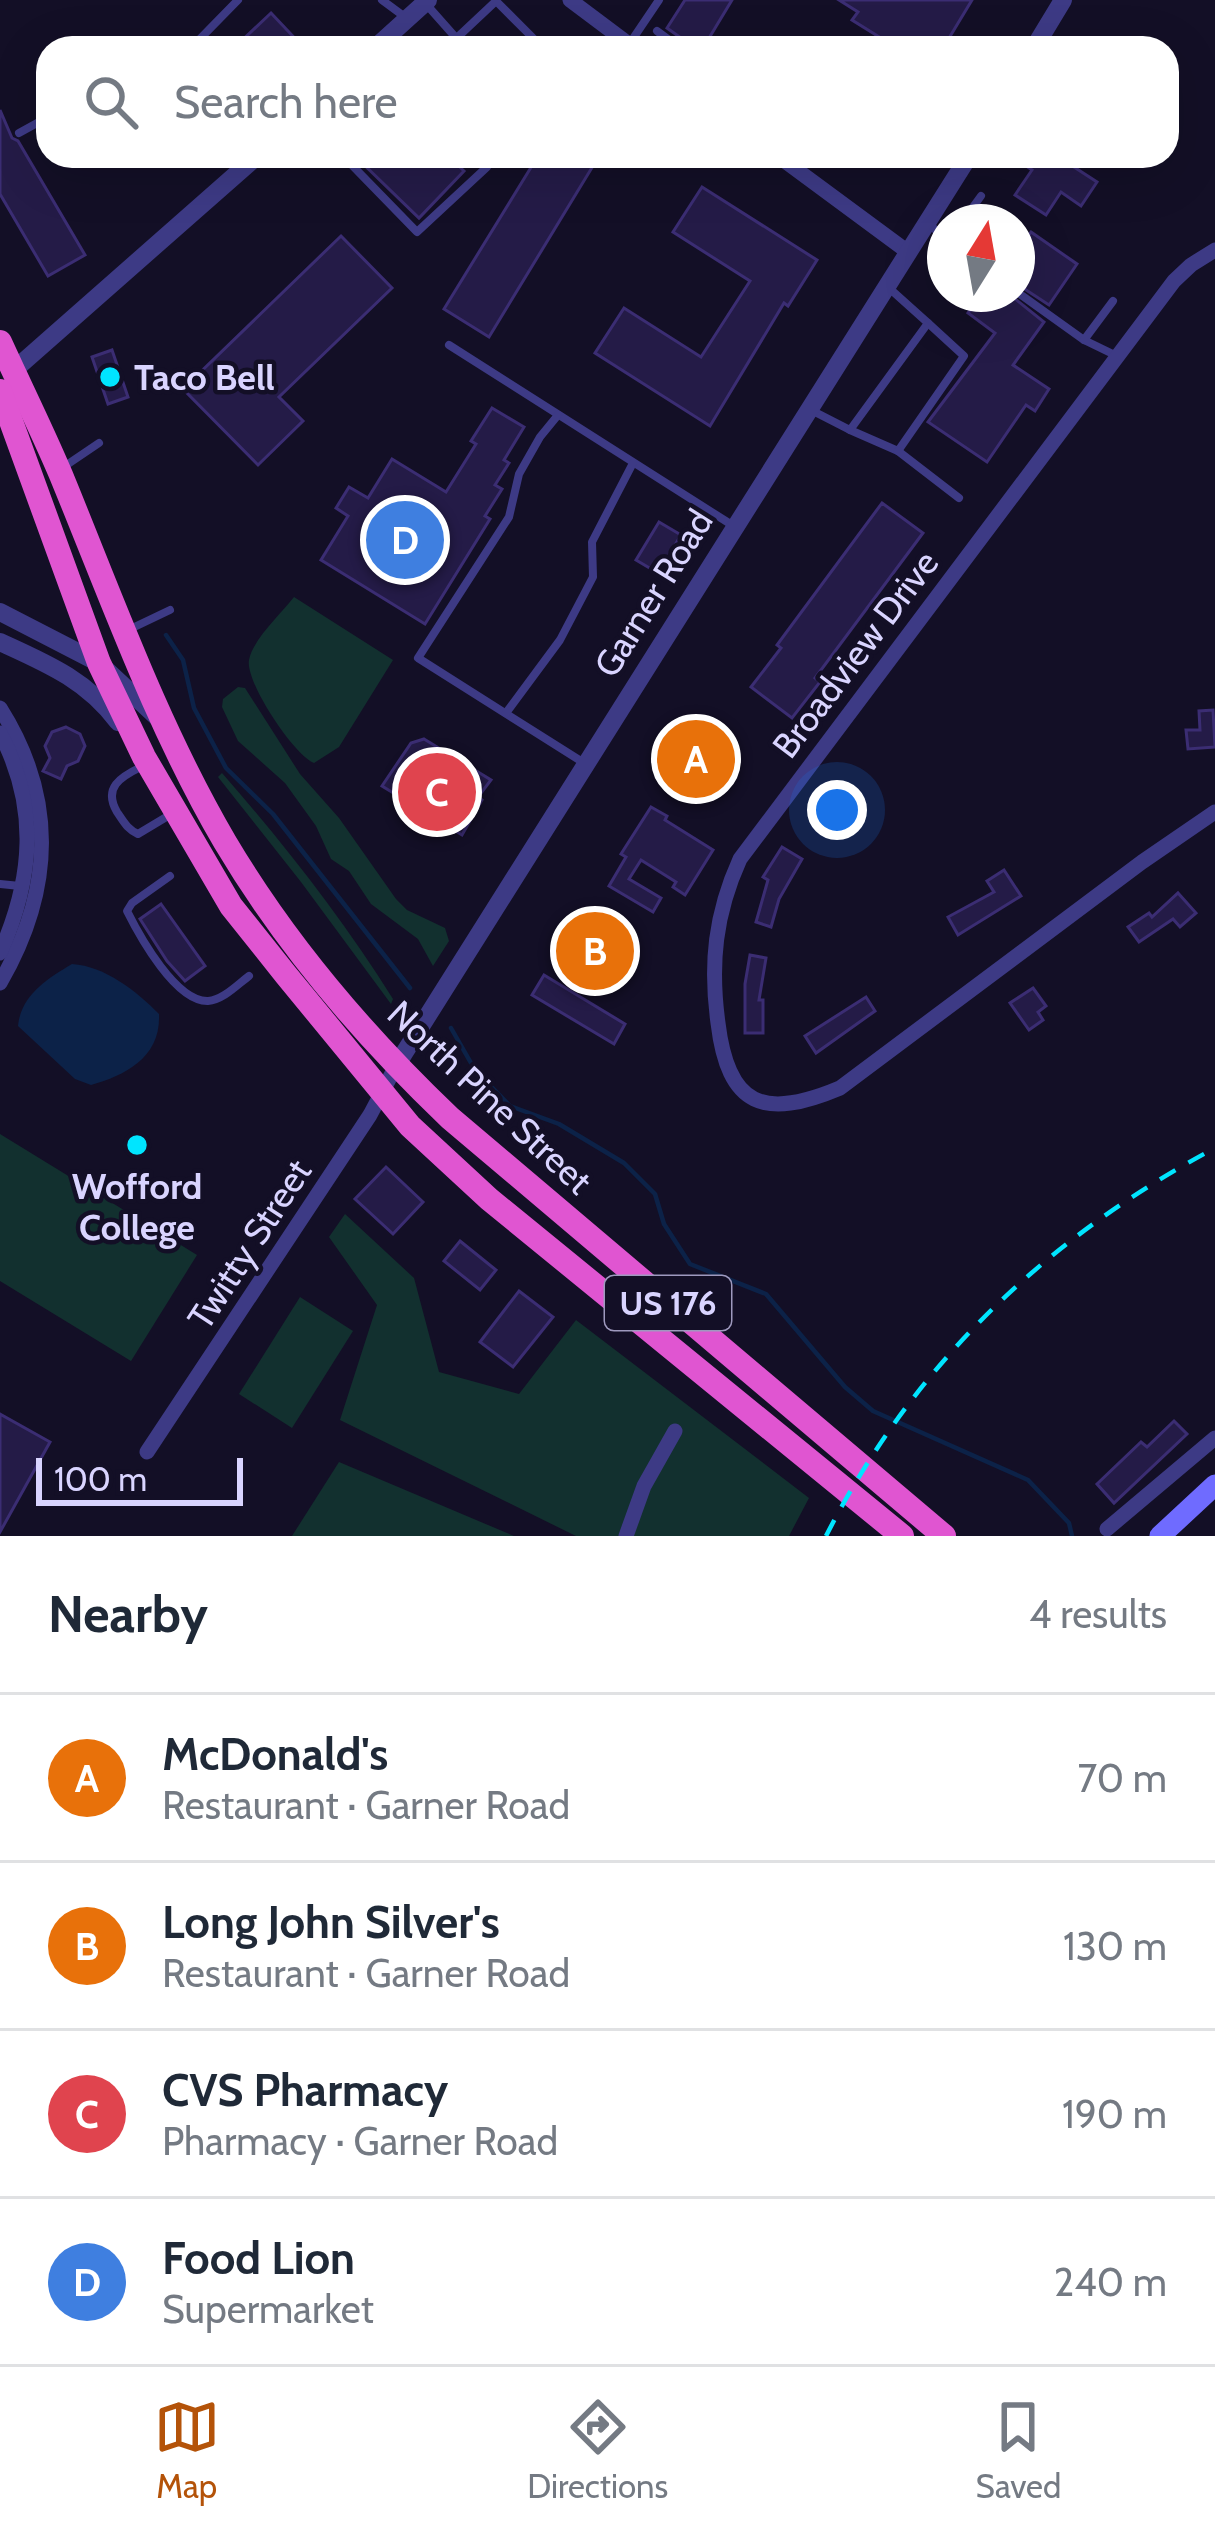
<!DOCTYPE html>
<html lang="en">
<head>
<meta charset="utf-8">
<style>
	:root { --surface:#fff; --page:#f2f2f3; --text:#1f2937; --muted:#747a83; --line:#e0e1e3; --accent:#b45309 }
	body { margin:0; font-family:Cabin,sans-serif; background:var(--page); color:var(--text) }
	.compass { position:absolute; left:927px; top:204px; width:108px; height:108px; border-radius:50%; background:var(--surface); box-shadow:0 12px 48px #0002; rotate:11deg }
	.scale { position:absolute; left:36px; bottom:30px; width:207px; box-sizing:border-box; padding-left:12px; border:6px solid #d9d4ff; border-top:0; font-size:33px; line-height:42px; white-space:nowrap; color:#d9d4ff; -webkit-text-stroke:9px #130f26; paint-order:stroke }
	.you { position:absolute; left:837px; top:810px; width:42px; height:42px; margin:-30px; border:9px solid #fff; border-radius:50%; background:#1a73e8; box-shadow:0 0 0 18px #1a73e833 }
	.badge { display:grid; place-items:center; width:78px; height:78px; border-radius:50%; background:var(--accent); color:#fff; font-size:39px; font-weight:700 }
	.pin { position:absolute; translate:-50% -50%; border:6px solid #fff; box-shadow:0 3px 12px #0006 }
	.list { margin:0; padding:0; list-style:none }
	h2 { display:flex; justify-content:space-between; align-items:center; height:156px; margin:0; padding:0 48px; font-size:51px }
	h2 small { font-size:39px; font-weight:400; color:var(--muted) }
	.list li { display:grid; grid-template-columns:78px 1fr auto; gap:36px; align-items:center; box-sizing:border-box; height:168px; padding:0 48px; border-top:3px solid var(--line) }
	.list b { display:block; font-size:45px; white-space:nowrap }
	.list p { margin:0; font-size:39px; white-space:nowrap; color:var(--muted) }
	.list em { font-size:39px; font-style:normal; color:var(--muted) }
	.icon { flex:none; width:66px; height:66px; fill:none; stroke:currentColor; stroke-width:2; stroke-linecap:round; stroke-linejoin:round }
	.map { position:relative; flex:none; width:1215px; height:1536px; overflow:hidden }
	.search { position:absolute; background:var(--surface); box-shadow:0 12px 48px #0002; left:36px; right:36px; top:36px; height:132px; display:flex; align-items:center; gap:30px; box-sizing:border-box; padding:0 42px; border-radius:36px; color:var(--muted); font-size:45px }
	.sheet { height:828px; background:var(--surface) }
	nav { display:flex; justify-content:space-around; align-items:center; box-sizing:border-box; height:168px; border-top:3px solid var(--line); background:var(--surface); font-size:33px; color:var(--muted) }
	nav a { display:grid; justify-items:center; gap:6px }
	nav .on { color:var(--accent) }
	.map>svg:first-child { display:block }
	.green { fill:#12302f }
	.water { fill:#0c2248 }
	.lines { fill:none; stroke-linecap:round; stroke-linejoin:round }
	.stream { stroke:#0c2248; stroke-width:4.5 }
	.building { fill:#241b47; stroke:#3b2d73; stroke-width:3 }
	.service { stroke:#3d3a85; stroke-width:8 }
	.minor { stroke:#3d3a85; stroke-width:15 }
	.tertiary { stroke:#3d3a85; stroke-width:18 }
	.secondary { stroke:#6f6bff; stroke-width:21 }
	.trunk { stroke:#e055d1; stroke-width:24 }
	.rail { stroke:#00e5ff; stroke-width:4.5; stroke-dasharray:18 15; stroke-linecap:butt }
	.poi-dot { fill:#00e5ff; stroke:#130f26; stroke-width:4.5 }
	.labels { text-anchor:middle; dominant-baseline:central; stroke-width:9; stroke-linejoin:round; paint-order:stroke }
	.shield { fill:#130f26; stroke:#9e99be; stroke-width:3 }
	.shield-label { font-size:33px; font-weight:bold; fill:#d9d4ff }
	.poi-label { font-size:36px; font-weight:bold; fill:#d9d4ff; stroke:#130f26; text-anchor:start }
	.street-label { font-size:36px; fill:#d9d4ff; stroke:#130f26 }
</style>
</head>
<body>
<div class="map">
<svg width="1215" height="1536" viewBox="0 0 1215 1536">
	<rect width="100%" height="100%" fill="#130f26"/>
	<!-- green -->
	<g class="green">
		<path d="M 294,597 L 393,660 L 339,747 L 314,763 C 294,755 245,682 249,660 C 253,639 281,614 294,597 Z"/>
		<polygon points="238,687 245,688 300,774 339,818 396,899 407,910 445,928 449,941 433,966 418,939 371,904 349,871 331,859 316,826 285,783 238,741 222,707 223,699"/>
		<path d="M 222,773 C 284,844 343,919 393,999 L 391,1004 L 301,882 L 218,777 Z"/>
		<polygon points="0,1134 197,1255 131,1361 0,1281"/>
		<polygon points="345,1214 414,1278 439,1372 519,1394 576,1320 809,1498 789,1536 576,1536 340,1420 377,1305 329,1237"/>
		<polygon points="300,1297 353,1331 292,1428 239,1394"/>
		<polygon points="339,1462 514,1536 292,1536"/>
	</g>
	<!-- water -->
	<path class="water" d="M 72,964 C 105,966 136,991 159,1014 C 161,1057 126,1075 91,1085 L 75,1079 L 18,1026 C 21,995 47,979 72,964 Z"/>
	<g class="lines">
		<!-- stream -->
		<g class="stream">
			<polyline points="166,635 183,660 194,708 226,768 273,814 410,988"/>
			<polyline points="451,1028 475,1070 510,1106 559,1124 624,1163 655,1194 664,1224 690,1264 766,1294 845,1387 873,1411 1028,1480 1069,1523 1072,1536"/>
		</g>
	</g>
	<!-- building -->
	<g class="building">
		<polygon points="685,0 732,0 703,48 695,48 667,28"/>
		<polygon points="839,0 972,0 943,48 897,48 852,20 858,12"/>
		<polygon points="271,13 304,48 234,48"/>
		<polygon points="0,110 12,138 18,141 85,255 48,276 0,194"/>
		<polygon points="355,156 448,156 464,171 419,218"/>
		<polygon points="538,156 599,156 489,337 444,309"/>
		<polygon points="1012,156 1057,156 1097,182 1081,206 1061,192 1046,215 1015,195 1032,170"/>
		<polygon points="702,187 817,260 788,306 784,303 710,426 595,353 624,308 701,357 750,281 673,232"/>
		<polygon points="1031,232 1077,264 1049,305 1017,284 1017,252"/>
		<polygon points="341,236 392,288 279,397 303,421 258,465 183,389"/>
		<polygon points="982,294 1009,294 1044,322 1013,365 1049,389 1035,411 1026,405 987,462 928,422 995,333 968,313"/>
		<polygon points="112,350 128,397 108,404 92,357"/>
		<polygon points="492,408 524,427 504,460 509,463 495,485 502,489 485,516 490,519 425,624 321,560 348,516 336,508 349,487 368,498 392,459 446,492 476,444 471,441"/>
		<polygon points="882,503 923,533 815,678 820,682 792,718 751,687 781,648 777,645"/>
		<polygon points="659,522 681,535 658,573 636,560"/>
		<polygon points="1213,710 1215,747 1188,749 1186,730 1200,730 1199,711"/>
		<polygon points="66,727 80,734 85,746 78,761 67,766 61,779 43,771 50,758 45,746 52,732"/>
		<polygon points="679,727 725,757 723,761 729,765 713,789 661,754"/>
		<polygon points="424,739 491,780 478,797 482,800 462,835 382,786 411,743"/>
		<polygon points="651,807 667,816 665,820 713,850 685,895 673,887 676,882 641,860 629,879 661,898 653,912 609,886 626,857 621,854"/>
		<polygon points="782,847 802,859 779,899 771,927 756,922 768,880 763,877"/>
		<polygon points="1004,870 1021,896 958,935 948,917 994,892 987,881"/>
		<polygon points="1178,893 1196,913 1180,927 1173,919 1139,942 1128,927 1149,913 1152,917"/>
		<polygon points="161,904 205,966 185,981 167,961 140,919"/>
		<polygon points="587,931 616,947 602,971 574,955"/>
		<polygon points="750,955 766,958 759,1000 763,1000 763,1033 745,1033 745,984"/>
		<polygon points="544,975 625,1024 614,1044 532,995"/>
		<polygon points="1033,988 1046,1006 1038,1012 1043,1020 1029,1030 1010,1003"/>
		<polygon points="866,997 875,1011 816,1053 805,1036"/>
		<polygon points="386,1167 423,1202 393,1234 355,1199"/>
		<polygon points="460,1241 496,1270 480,1290 444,1261"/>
		<polygon points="519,1291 553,1317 513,1367 480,1342"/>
		<polygon points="0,1414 50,1442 0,1532"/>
		<polygon points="1174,1421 1187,1434 1114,1503 1097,1484 1141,1442 1147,1447"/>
	</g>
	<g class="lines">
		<!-- service -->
		<g class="service">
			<polyline points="382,0 405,17"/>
			<polyline points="426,4 465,48"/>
			<polyline points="657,31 680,48"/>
			<polyline points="630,43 659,0"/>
			<polyline points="191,48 238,0"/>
			<polyline points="446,48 496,1 543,48"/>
			<polyline points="19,133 48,117"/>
			<polyline points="343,156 417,232 487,167 475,156"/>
			<polyline points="962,222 981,196"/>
			<polyline points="1012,222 1013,220"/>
			<polyline points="928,224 945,237"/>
			<polyline points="1017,292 1084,340"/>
			<polyline points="1113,301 1084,340 1117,356"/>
			<polyline points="449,345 732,525"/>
			<polyline points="809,409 850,430 928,323 889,288"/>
			<polyline points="558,415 540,437 519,474 509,517 418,658 584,763"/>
			<polyline points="850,430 898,451 964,356 928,323"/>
			<polyline points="898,451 959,498"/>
			<polyline points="65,466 99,443"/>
			<polyline points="126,631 170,610"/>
			<polyline points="506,713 560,640 593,577 592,542 633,463"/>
			<path d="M 141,767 C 120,777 103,788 117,812 C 124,822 127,829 138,834 L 173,813"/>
			<path d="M 170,876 L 132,903 L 127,911 C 140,937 176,1002 208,1001 C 223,1000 237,985 249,976"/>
			<polyline points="0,884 20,886"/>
		</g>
		<!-- minor -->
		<g class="minor">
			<polyline points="570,0 634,48"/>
			<polyline points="778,156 908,252"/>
			<path d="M 1215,250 L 1191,265 L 1174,281 L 740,859 C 715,914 710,964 718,1023 C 728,1107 764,1120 840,1088 L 1142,862 L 1215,812"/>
			<path d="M 0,708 C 58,800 53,891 0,983"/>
			<path d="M 0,733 C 39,807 33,879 0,953"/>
			<polyline points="147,1452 370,1115 396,1066"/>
			<polyline points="1107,1529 1215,1438"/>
			<polyline points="626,1536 644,1486 675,1431"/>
		</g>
		<!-- tertiary -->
		<g class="tertiary">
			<polyline points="375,48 428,0"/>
			<polyline points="1034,48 1063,0"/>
			<polyline points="13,371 257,156"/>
			<polyline points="0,612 99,663 159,719"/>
			<path d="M 0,642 C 46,663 87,680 118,722"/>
			<polyline points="396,1066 969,156"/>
		</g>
		<!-- secondary -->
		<polyline class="secondary" points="1160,1536 1215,1485"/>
		<!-- trunk -->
		<g class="trunk">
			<path d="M 0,342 C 20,386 42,430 61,475 C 112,599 157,726 225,842 C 286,945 364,1036 450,1118 L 944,1536"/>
			<polyline points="0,391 99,663 144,757 231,906 286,975 410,1126 489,1199 902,1536"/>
		</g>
		<!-- rail -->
		<path class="rail" d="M 826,1536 C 913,1365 1046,1238 1215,1148"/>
	</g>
	<!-- markers -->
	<g class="poi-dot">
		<circle cx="110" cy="377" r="12"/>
		<circle cx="137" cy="1145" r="12"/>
	</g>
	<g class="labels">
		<!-- shield labels -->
		<rect class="shield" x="605" y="1276" width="126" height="54" rx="9"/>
		<g class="shield-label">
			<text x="668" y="1303">US 176</text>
		</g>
		<!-- poi labels -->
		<g class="poi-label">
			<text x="134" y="377">Taco Bell</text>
			<text x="137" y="1186" text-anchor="middle">Wofford<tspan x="137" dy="41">College</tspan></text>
		</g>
		<!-- street labels -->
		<g class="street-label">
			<text transform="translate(653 593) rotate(-58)">Garner Road</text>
			<text transform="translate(855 654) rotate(-53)">Broadview Drive</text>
			<text transform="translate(490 1097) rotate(43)">North Pine Street</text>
			<text transform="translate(249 1244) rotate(-57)">Twitty Street</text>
		</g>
	</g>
</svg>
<svg class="compass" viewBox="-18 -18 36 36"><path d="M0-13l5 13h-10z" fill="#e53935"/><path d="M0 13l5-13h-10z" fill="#747a83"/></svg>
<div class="scale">100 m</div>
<div class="you"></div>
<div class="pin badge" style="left:696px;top:759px;background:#e8710a">A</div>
<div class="pin badge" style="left:595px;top:951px;background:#e8710a">B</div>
<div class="pin badge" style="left:437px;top:792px;background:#e0444e">C</div>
<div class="pin badge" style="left:405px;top:540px;background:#3f7fe0">D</div>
<div class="search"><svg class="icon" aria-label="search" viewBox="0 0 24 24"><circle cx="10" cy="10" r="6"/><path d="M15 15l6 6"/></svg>Search here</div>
</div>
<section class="sheet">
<h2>Nearby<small>4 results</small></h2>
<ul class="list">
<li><span class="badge" style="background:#e8710a">A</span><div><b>McDonald's</b><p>Restaurant · Garner Road</p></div><em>70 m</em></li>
<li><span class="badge" style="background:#e8710a">B</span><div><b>Long John Silver's</b><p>Restaurant · Garner Road</p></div><em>130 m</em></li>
<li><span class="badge" style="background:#e0444e">C</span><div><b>CVS Pharmacy</b><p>Pharmacy · Garner Road</p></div><em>190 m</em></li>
<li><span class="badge" style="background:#3f7fe0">D</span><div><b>Food Lion</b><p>Supermarket</p></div><em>240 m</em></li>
</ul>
</section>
<nav>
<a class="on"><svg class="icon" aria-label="map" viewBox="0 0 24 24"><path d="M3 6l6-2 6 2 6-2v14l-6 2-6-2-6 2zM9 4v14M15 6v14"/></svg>Map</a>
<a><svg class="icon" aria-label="directions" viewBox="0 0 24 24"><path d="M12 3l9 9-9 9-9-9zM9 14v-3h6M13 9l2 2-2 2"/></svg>Directions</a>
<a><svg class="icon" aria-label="saved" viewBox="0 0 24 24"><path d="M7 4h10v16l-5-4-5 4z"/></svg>Saved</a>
</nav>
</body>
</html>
